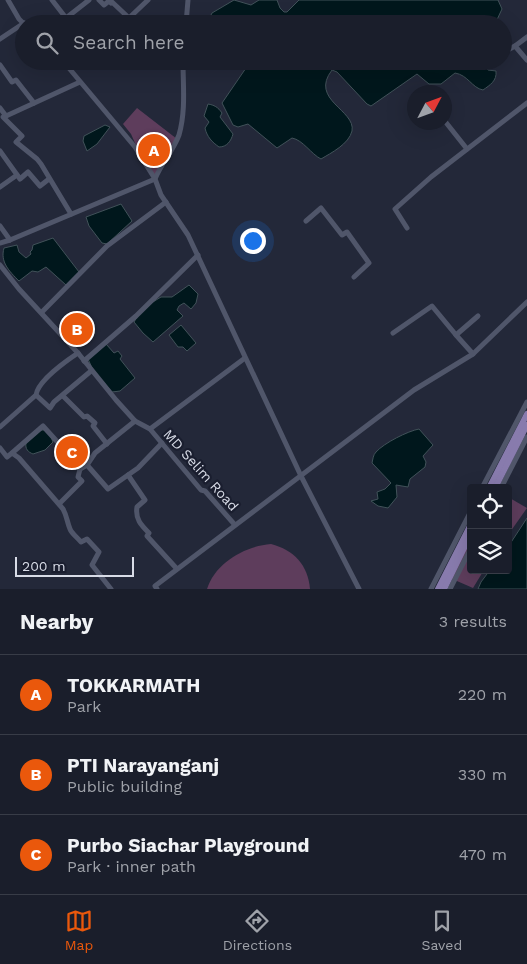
<!DOCTYPE html>
<html lang="en">
<head>
<meta charset="utf-8">
<style>
	:root { --surface:#1a1e2b; --page:#232733; --text:#f1f3f6; --muted:#9fa2a9; --line:#383c47; --accent:#ea580c }
	body { margin:0; font-family:"Work Sans",sans-serif; background:var(--page); color:var(--text) }
	.controls { position:absolute; right:15px; bottom:15px; display:grid; overflow:hidden; border-radius:5px; box-shadow:0 5px 20px #0002 }
	.controls button { width:45px; height:45px; display:grid; place-items:center; padding:0; border:0; border-bottom:1px solid var(--line); background:var(--surface); color:var(--text); font:25px sans-serif }
	.compass { position:absolute; left:407px; top:85px; width:45px; height:45px; border-radius:50%; background:var(--surface); box-shadow:0 5px 20px #0002; rotate:49deg }
	.scale { position:absolute; left:15px; bottom:12px; width:119px; box-sizing:border-box; padding-left:5px; border:2px solid #d8dce7; border-top:0; font-size:14px; line-height:18px; white-space:nowrap; color:#d8dce7; -webkit-text-stroke:4px #1a1e2f; paint-order:stroke }
	.you { position:absolute; left:252px; top:240px; width:18px; height:18px; margin:-12px; border:4px solid #fff; border-radius:50%; background:#1a73e8; box-shadow:0 0 0 8px #1a73e833 }
	.badge { display:grid; place-items:center; width:32px; height:32px; border-radius:50%; background:var(--accent); color:#fff; font-size:16px; font-weight:700 }
	.pin { position:absolute; translate:-50% -50%; border:2px solid #fff; box-shadow:0 1px 5px #0006 }
	.list { margin:0; padding:0; list-style:none }
	h2 { display:flex; justify-content:space-between; align-items:center; height:65px; margin:0; padding:0 20px; font-size:21px }
	h2 small { font-size:16px; font-weight:400; color:var(--muted) }
	.list li { display:grid; grid-template-columns:32px 1fr auto; gap:15px; align-items:center; box-sizing:border-box; height:80px; padding:0 20px; border-top:1px solid var(--line) }
	.list b { display:block; font-size:19px; white-space:nowrap }
	.list p { margin:0; font-size:16px; white-space:nowrap; color:var(--muted) }
	.list em { font-size:16px; font-style:normal; color:var(--muted) }
	.icon { flex:none; width:28px; height:28px; fill:none; stroke:currentColor; stroke-width:2; stroke-linecap:round; stroke-linejoin:round }
	.map { position:relative; flex:none; width:527px; height:589px; overflow:hidden }
	.search { position:absolute; background:var(--surface); box-shadow:0 5px 20px #0002; left:15px; right:15px; top:15px; height:55px; display:flex; align-items:center; gap:12px; box-sizing:border-box; padding:0 18px; border-radius:28px; color:var(--muted); font-size:19px }
	.sheet { height:305px; background:var(--surface) }
	nav { display:flex; justify-content:space-around; align-items:center; box-sizing:border-box; height:70px; border-top:1px solid var(--line); background:var(--surface); font-size:14px; color:var(--muted) }
	nav a { display:grid; justify-items:center; gap:2px }
	nav .on { color:var(--accent) }
	.map>svg:first-child { display:block }
	.green { fill:#5e3d5c }
	.water { fill:#00171c; stroke:#415259 }
	.lines { fill:none; stroke-linecap:round; stroke-linejoin:round }
	.minor { stroke:#50566a; stroke-width:5 }
	.major { stroke:#887bad; stroke-width:6 }
	.labels { text-anchor:middle; dominant-baseline:central; stroke-width:4.5; stroke-linejoin:round; paint-order:stroke }
	.street-label { font-size:14px; fill:#d8dce7; stroke:#1a1e2f }
</style>
</head>
<body>
<div class="map">
<svg width="527" height="589" viewBox="0 0 527 589">
	<rect width="100%" height="100%" fill="#232839"/>
	<!-- green -->
	<g class="green">
		<polygon points="137,108 177,139 156,177 143,161 131,134 123,124"/>
		<polygon points="508,497 527,508 508,535"/>
		<polygon points="471,536 471,570 484,570 473,588 450,578"/>
		<path d="M 271,544 C 294,550 308,565 310,589 L 207,589 C 215,563 245,546 271,544 Z"/>
	</g>
	<!-- water -->
	<g class="water">
		<polygon points="234,0 251,5 259,0 277,0 280,8 284,12 287,12 299,0 498,0 502,9 495,24 212,24 209,19 212,13"/>
		<path d="M 244,61 L 481,61 L 488,70 L 496,71 C 497,81 490,85 483,90 C 472,88 468,75 455,73 L 441,84 L 429,84 L 417,74 L 371,106 L 367,104 L 337,72 L 332,70 C 309,100 356,110 352,131 C 349,144 331,153 321,159 C 311,154 303,140 292,138 L 277,148 L 248,124 L 238,127 L 233,125 L 222,103 L 246,68 Z"/>
		<path d="M 208,104 C 214,105 218,107 222,113 L 220,117 L 233,134 C 231,141 227,147 219,147 C 212,142 207,137 205,128 L 209,122 L 204,116 Z"/>
		<polygon points="105,125 110,127 97,144 87,151 83,141 84,136"/>
		<polygon points="121,204 132,221 107,244 102,243 89,226 86,217"/>
		<path d="M 53,238 L 79,272 L 66,285 L 46,267 L 38,272 L 32,271 L 19,281 C 9,271 0,262 4,248 L 17,245 L 19,252 L 26,258 L 31,254 L 30,252 L 32,250 L 33,245 Z"/>
		<polygon points="189,285 198,294 196,303 191,309 184,303 179,306 177,310 183,316 153,342 143,333 134,322 139,314 148,305 161,297 172,297"/>
		<polygon points="181,325 196,343 187,351 183,347 178,347 169,335"/>
		<polygon points="106,344 114,353 118,351 122,356 120,359 135,378 120,391 112,392 93,370 88,359"/>
		<path d="M 419,429 L 433,445 L 423,456 L 426,462 L 425,467 L 410,479 L 408,487 L 396,485 L 397,497 L 388,508 L 378,506 L 371,501 L 378,499 L 377,492 L 385,489 L 391,483 L 372,463 C 373,459 373,455 376,452 C 384,443 408,431 419,429 Z"/>
		<path d="M 41,430 L 44,430 L 51,437 L 53,442 L 45,450 L 33,454 C 28,452 25,449 26,443 Z"/>
		<polygon points="527,518 527,589 478,589 481,582 490,570 508,570 508,547"/>
	</g>
	<g class="lines">
		<!-- minor -->
		<g class="minor">
			<polyline points="8,0 19,19 24,24"/>
			<polyline points="52,0 66,18 89,0"/>
			<polyline points="99,0 104,5 109,1 111,3 112,2 129,18 148,0"/>
			<polyline points="186,24 188,0"/>
			<polyline points="527,37 515,46 527,60"/>
			<polyline points="0,39 24,23"/>
			<polyline points="503,48 506,51 515,46"/>
			<path d="M 183,61 C 183,86 186,110 179,135 C 173,151 161,164 155,179 L 161,195 L 188,235 L 301,476 L 359,589"/>
			<polyline points="0,65 12,82 16,80 34,103"/>
			<polyline points="0,108 6,116 80,82"/>
			<polyline points="6,116 3,117 22,136 16,142 37,159 41,164 71,214"/>
			<polyline points="444,120 467,149"/>
			<polyline points="0,151 20,179 28,172 40,186 49,179"/>
			<polyline points="0,187 17,175"/>
			<polyline points="306,221 321,208 342,235 347,232 369,263 354,277"/>
			<polyline points="0,226 10,240"/>
			<polyline points="407,228 395,209 431,177 527,103"/>
			<polyline points="0,243 10,240 155,179 135,147 63,61"/>
			<polyline points="0,265 19,289 78,353 116,400 135,421 150,429 201,490 205,491 235,525"/>
			<polyline points="42,312 107,246 166,202"/>
			<polyline points="393,333 432,306 456,335 478,316"/>
			<polyline points="456,335 473,354 527,302"/>
			<polyline points="84,361 136,316 198,255"/>
			<polyline points="36,395 50,408 54,402 91,371"/>
			<polyline points="63,396 84,417 87,416 95,423 93,426 107,444"/>
			<path d="M 0,427 L 36,395 C 38,381 66,361 78,353"/>
			<polyline points="150,429 245,358"/>
			<path d="M 0,448 L 7,457 L 12,453 L 19,458 L 63,509 C 67,516 67,522 70,529 C 72,534 77,537 81,542 L 87,539 L 99,552 L 92,565 L 111,589"/>
			<polyline points="12,453 43,426 62,447 80,469 78,477 82,481 59,504"/>
			<polyline points="87,465 108,489 138,468 162,443"/>
			<polyline points="80,469 87,465 95,453 135,421"/>
			<path d="M 128,475 L 145,500 L 137,507 C 135,519 141,525 149,533 L 147,536 L 177,569"/>
			<polyline points="482,488 527,402"/>
			<polyline points="501,488 527,437"/>
			<polyline points="157,589 155,586 414,390 473,354"/>
			<polyline points="431,589 471,511"/>
			<polyline points="450,589 471,548"/>
		</g>
		<!-- major -->
		<g class="major">
			<polyline points="489,488 527,414"/>
			<polyline points="495,488 527,425"/>
			<polyline points="438,589 471,524"/>
			<polyline points="444,589 471,534"/>
		</g>
	</g>
	<g class="labels">
		<!-- street labels -->
		<g class="street-label">
			<text transform="translate(201 470) rotate(48)">MD Selim Road</text>
		</g>
	</g>
</svg>
<div class="controls">
<button><svg class="icon" aria-label="locate" viewBox="0 0 24 24"><circle cx="12" cy="12" r="6"/><path d="M12 2v4M12 18v4M2 12h4M18 12h4"/></svg></button>
<button><svg class="icon" aria-label="layers" viewBox="0 0 24 24"><path d="M12 4l9 5-9 5-9-5zM3 14l9 5 9-5"/></svg></button>
</div>
<svg class="compass" viewBox="-18 -18 36 36"><path d="M0-13l5 13h-10z" fill="#e53935"/><path d="M0 13l5-13h-10z" fill="#9fa2a9"/></svg>
<div class="scale">200 m</div>
<div class="you"></div>
<div class="pin badge" style="left:154px;top:150px">A</div>
<div class="pin badge" style="left:77px;top:329px">B</div>
<div class="pin badge" style="left:72px;top:452px">C</div>
<div class="search"><svg class="icon" aria-label="search" viewBox="0 0 24 24"><circle cx="10" cy="10" r="6"/><path d="M15 15l6 6"/></svg>Search here</div>
</div>
<section class="sheet">
<h2>Nearby<small>3 results</small></h2>
<ul class="list">
<li><span class="badge">A</span><div><b>TOKKARMATH</b><p>Park</p></div><em>220 m</em></li>
<li><span class="badge">B</span><div><b>PTI Narayanganj</b><p>Public building</p></div><em>330 m</em></li>
<li><span class="badge">C</span><div><b>Purbo Siachar Playground</b><p>Park · inner path</p></div><em>470 m</em></li>
</ul>
</section>
<nav>
<a class="on"><svg class="icon" aria-label="map" viewBox="0 0 24 24"><path d="M3 6l6-2 6 2 6-2v14l-6 2-6-2-6 2zM9 4v14M15 6v14"/></svg>Map</a>
<a><svg class="icon" aria-label="directions" viewBox="0 0 24 24"><path d="M12 3l9 9-9 9-9-9zM9 14v-3h6M13 9l2 2-2 2"/></svg>Directions</a>
<a><svg class="icon" aria-label="saved" viewBox="0 0 24 24"><path d="M7 4h10v16l-5-4-5 4z"/></svg>Saved</a>
</nav>
</body>
</html>
